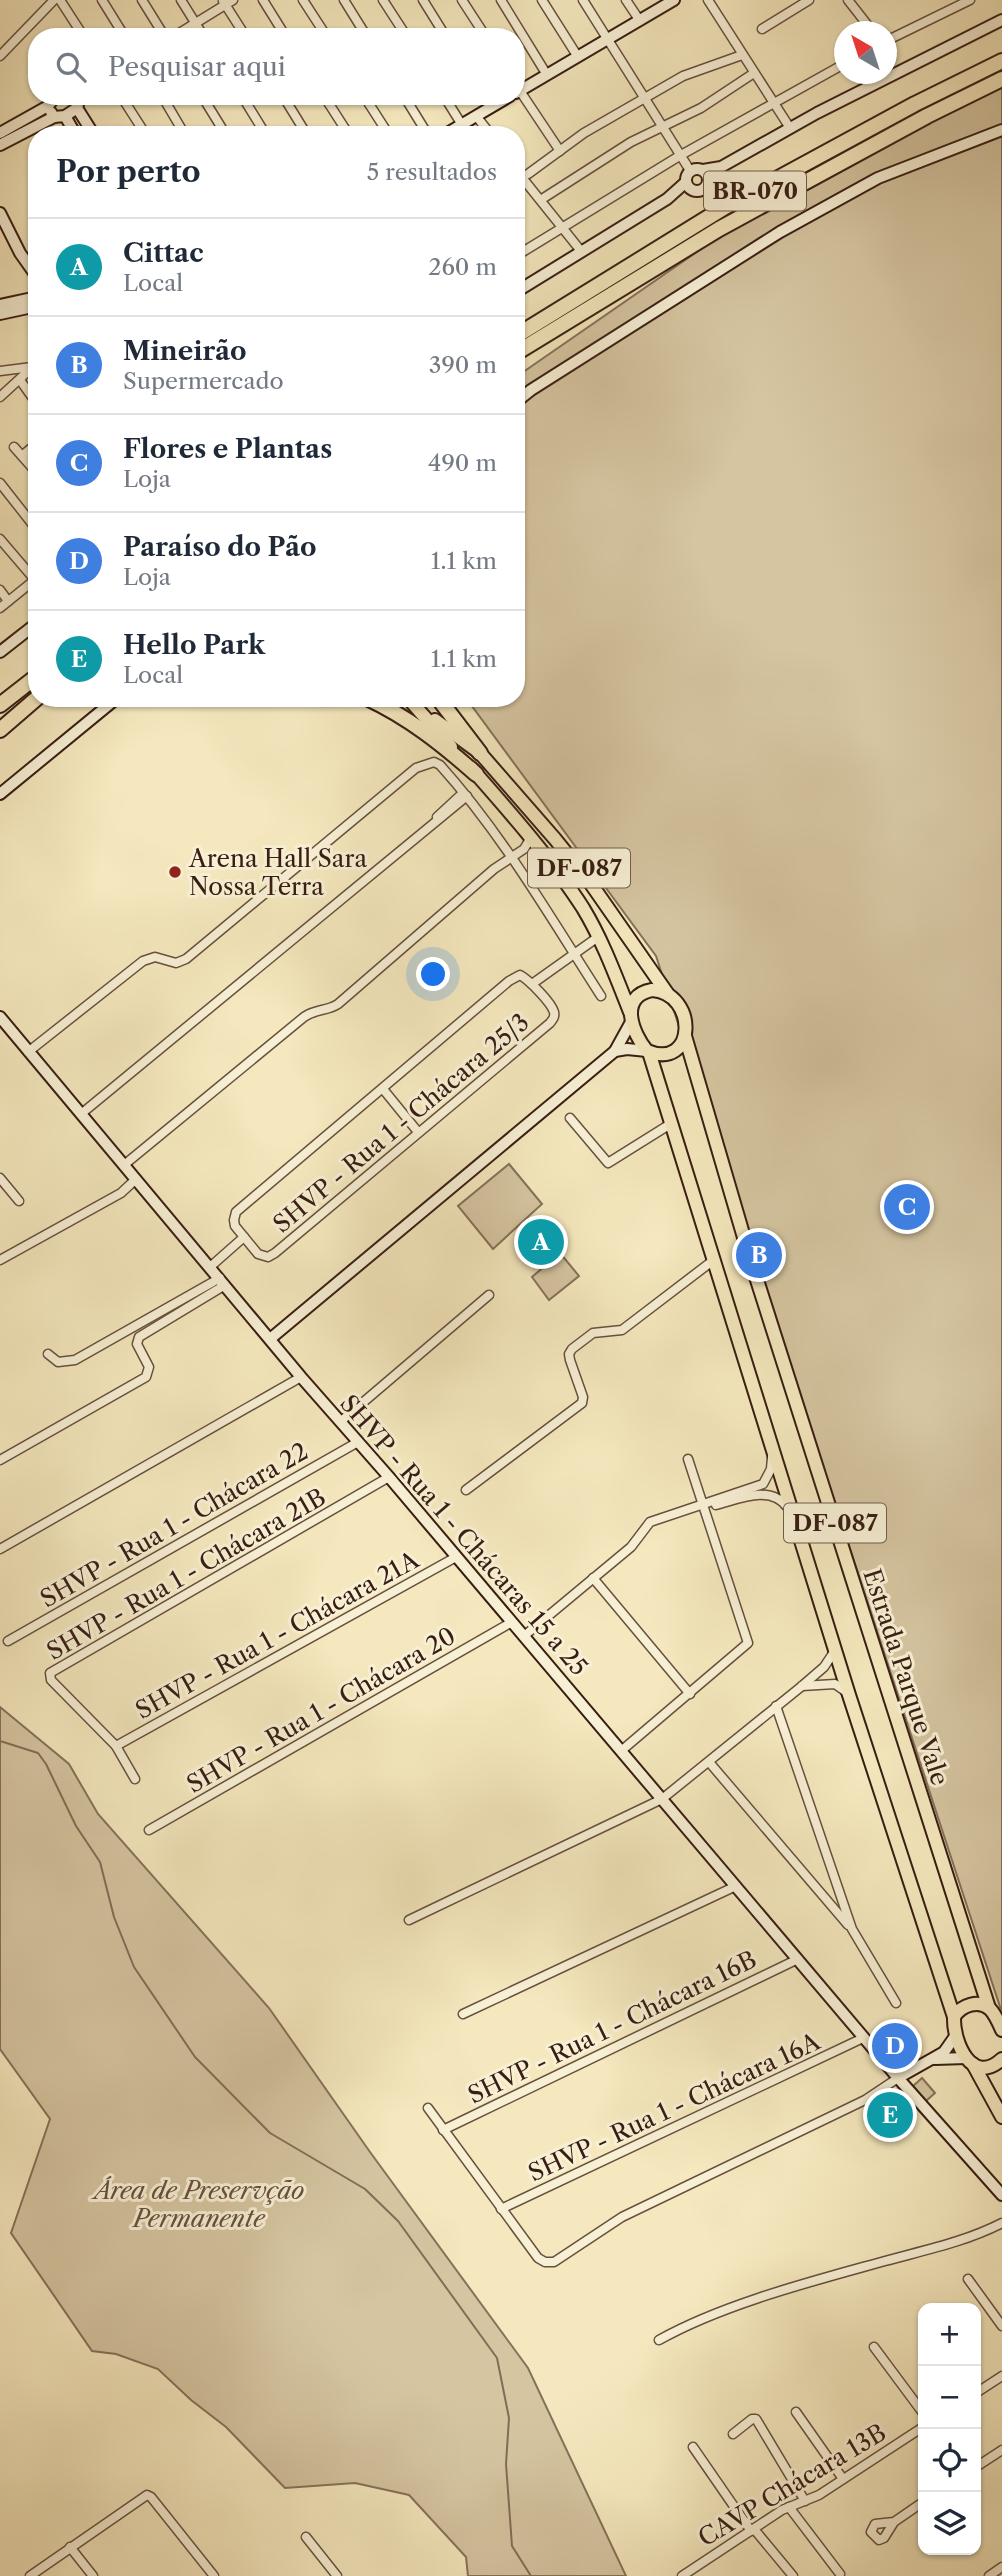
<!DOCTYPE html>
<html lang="pt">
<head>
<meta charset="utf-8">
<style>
	:root { --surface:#fff; --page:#f2f2f3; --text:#1f2937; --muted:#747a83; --line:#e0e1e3; --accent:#b45309 }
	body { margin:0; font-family:"Libre Caslon Text",serif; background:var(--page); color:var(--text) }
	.controls { position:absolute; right:21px; bottom:21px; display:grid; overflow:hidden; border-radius:14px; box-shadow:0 2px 5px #0004 }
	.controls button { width:63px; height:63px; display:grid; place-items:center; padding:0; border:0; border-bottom:2px solid var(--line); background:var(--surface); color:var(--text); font:35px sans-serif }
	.compass { position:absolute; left:834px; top:21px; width:63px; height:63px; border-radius:50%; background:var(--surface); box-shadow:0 2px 5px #0004; rotate:321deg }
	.you { position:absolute; left:434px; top:975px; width:24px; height:24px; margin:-18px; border:5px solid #fff; border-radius:50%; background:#1a73e8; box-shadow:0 0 0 10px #1a73e833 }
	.badge { display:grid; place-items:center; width:46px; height:46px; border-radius:50%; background:var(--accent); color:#fff; font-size:23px; font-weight:700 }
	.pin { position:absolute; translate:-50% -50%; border:4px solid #fff; box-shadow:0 2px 7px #0006 }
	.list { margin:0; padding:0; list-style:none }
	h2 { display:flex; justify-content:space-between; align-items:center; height:91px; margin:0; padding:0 28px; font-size:30px }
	h2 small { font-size:23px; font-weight:400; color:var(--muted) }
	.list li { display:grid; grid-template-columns:46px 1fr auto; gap:21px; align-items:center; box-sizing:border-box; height:98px; padding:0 28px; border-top:2px solid var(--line) }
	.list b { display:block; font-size:26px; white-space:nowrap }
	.list p { margin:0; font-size:23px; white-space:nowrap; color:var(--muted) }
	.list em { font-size:23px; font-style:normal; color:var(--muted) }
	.icon { flex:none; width:38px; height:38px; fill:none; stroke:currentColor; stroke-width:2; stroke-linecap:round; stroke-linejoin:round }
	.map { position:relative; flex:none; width:1002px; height:2576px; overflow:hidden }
	.search { position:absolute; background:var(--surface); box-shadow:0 2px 5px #0004; left:28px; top:28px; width:497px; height:77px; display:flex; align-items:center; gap:18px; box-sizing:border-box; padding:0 24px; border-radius:28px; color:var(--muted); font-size:26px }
	.panel { position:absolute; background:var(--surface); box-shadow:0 2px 5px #0004; left:28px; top:126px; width:497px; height:581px; border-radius:28px }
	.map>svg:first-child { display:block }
	.green { fill:#d5c5a1; stroke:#86715a; stroke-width:2 }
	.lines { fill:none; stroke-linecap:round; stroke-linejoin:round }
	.stream { stroke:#826d57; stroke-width:2 }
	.street-casing { stroke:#66503e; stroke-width:11 }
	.secondary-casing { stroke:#371d13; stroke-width:14 }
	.primary-casing { stroke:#371d13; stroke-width:16 }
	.highway-casing { stroke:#371d13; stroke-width:18 }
	.street { stroke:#f8f0d5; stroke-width:8 }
	.secondary { stroke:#f8f0d5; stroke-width:10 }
	.primary { stroke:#f5e8be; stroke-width:12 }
	.highway { stroke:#f5e8be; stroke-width:14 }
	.poi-dot { fill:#8f2418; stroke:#f8f0d5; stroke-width:2.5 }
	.labels { text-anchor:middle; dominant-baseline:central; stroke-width:6; stroke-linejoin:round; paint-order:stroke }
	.shield { fill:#f8f0d5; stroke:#715c4d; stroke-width:2 }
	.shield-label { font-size:23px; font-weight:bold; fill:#371d13 }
	.poi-label { font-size:24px; fill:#371d13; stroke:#f8f0d5; text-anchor:start }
	.street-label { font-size:24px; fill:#371d13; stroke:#f8f0d5 }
	.park-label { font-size:24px; font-style:italic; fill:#664f3e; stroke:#f8f0d5 }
</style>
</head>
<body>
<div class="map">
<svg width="1002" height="2576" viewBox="0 0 1002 2576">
	<rect width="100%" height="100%" fill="#f5e8be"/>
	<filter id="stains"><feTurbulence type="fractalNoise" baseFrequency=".00286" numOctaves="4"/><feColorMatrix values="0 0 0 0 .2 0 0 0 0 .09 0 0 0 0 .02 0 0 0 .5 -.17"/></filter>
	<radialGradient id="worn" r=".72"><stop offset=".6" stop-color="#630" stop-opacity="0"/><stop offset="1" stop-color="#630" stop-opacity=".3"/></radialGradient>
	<!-- green -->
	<g class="green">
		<polygon points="1002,74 1002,2013 656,956 466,698 516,698 516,377 769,202"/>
		<polygon points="509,1164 542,1204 493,1249 458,1206"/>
		<polygon points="560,1253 579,1276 549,1300 532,1277"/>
		<polygon points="0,1707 69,1764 98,1814 269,2008 370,2152 528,2368 626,2576 468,2576 466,2557 409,2495 355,2483 285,2488 226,2427 191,2400 158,2369 116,2354 92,2351 11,2233 50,2119 0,2049"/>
		<polygon points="922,2078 935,2093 926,2101 913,2086"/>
	</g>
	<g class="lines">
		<!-- stream -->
		<polyline class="stream" points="0,1741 38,1753 46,1764 76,1826 100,1862 114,1917 134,1967 195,2057 270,2133 365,2189 398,2221 497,2358 509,2418 506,2464 512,2546 531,2576"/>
		<defs>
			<g id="street">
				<polyline points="60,0 84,37"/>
				<polyline points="102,0 125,37"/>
				<polyline points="142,0 165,37"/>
				<polyline points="181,0 204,37"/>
				<polyline points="263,0 286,37"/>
				<polyline points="303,0 327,37"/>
				<polyline points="344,0 367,37"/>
				<polyline points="383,0 407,37"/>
				<polyline points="423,0 446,37"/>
				<polyline points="462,0 486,37"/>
				<polyline points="501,0 547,75"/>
				<polyline points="542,0 578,57"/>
				<polyline points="583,0 691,172"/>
				<polyline points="626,0 640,21"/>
				<polyline points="708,0 790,128"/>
				<polyline points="848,0 873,32"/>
				<polyline points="223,1 246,37"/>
				<polyline points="762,29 809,0"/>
				<polyline points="173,37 233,0"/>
				<polyline points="886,41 970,0"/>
				<polyline points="0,56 54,0"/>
				<polyline points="516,85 560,151"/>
				<polyline points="121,96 146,135"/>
				<polyline points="162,96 185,135"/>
				<polyline points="202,96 226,135"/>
				<polyline points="242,96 266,135"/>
				<polyline points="283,96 307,135"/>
				<polyline points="324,96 349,135"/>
				<polyline points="364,96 389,135"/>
				<polyline points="404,96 428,135"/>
				<polyline points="444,96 462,125"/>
				<polyline points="483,96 491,108"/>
				<polyline points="477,117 491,135"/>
				<polyline points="516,170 581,251"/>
				<polyline points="516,178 528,174 584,133 683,76 742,55"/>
				<polyline points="542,199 631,142 701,108 754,73"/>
				<polyline points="516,256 681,155 844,64"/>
				<polyline points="0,371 32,367"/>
				<polyline points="20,380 37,404"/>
				<polyline points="0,397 37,363"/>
				<polyline points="14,447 37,473"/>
				<polyline points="22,456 37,443"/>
				<polyline points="0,483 37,530"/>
				<polyline points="0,539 35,580"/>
				<polyline points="0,590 8,601"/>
				<polyline points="0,608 37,578"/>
				<polyline points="437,817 463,793"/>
				<path d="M 520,975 C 529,980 551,1002 554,1012 C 555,1017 553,1019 550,1023 L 275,1253 L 268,1257 L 258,1254 L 235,1226 L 234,1220 L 236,1212 L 509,981 Z"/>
				<polyline points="532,984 598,937"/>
				<path d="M 28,1052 L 143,961 L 155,957 L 176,963 L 186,959 L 416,768 L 434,762 L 440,765 C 503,835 550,917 601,996"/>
				<polyline points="383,1089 418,1132"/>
				<polyline points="81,1114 467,796"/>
				<polyline points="570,1118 608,1163 672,1123"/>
				<path d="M 124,1165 L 304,1017 C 315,1009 328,1011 338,1004 L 494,869 L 524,849 L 530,839"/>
				<polyline points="0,1178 19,1201"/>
				<polyline points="0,1260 121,1193 136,1179"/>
				<polyline points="210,1267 244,1237"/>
				<polyline points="48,1354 58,1362 75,1360 220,1278"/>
				<polyline points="340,1422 489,1295"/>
				<polyline points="0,1460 146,1377 149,1367 137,1344 139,1337 225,1285"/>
				<polyline points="466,1490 582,1403 583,1397 570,1360 569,1354 572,1349 593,1333 622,1330 715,1259"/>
				<path d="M 716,1505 C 739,1499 771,1484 788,1508"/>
				<polyline points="0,1549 301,1377"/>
				<polyline points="593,1578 690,1694"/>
				<polyline points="524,1636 631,1547 650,1522 763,1484 771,1469 772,1457"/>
				<polyline points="8,1641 358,1442"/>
				<polyline points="802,1686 835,1684 845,1691"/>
				<polyline points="776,1706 852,1929 896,2003"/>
				<polyline points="116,1746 456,1557"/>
				<polyline points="621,1751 748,1643 688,1459"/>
				<polyline points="709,1762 848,1925"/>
				<polyline points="135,1779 116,1746 51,1680 50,1673 389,1477"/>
				<polyline points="149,1830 512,1622"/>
				<polyline points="409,1920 662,1799 802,1686 824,1667 834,1652"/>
				<polyline points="463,2014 736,1886"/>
				<polyline points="428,2108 538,2258 545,2262 554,2262 622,2217 865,2100 898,2078"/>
				<polyline points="443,2130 798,1959"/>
				<polyline points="501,2209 863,2038"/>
				<polyline points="968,2279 1002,2326"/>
				<path d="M 659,2340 C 723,2304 813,2281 885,2261 C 925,2250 965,2242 1002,2223"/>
				<polyline points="874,2347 923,2413"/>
				<polyline points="976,2393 1002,2376"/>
				<polyline points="796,2412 843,2479"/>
				<polyline points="733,2434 752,2419 756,2419 805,2501"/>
				<polyline points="693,2447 751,2531"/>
				<polyline points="976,2467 1002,2450"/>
				<polyline points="789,2507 840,2574"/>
				<polyline points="894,2522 875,2524 871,2532 879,2540 884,2538 894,2522 923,2502"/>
				<polyline points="754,2529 793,2576"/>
				<polyline points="306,2537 337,2576"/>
				<polyline points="70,2547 93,2576"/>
				<polyline points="30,2576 147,2495 151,2497 214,2576"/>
				<polyline points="682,2576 782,2510 819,2495 923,2427"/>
				<polyline points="989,2576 1002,2567"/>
			</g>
			<g id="secondary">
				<polyline points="516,93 674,0"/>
				<polyline points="77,108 94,135"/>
				<polyline points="51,112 54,117 65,116 77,108 80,96"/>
				<polyline points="65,116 76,135"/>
				<polyline points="0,133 48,106 56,96"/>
				<polyline points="444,135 510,96"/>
				<polyline points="0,145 54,117"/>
				<circle cx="697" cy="180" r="11"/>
				<polyline points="703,170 721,167 817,113 1002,20"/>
				<polyline points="0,213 20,253 37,277"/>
				<polyline points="516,292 667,199 686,182"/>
				<polyline points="0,305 37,297"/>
				<polyline points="0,314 37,306"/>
				<polyline points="516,402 531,390 780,232 878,178 1002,130"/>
				<polyline points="0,652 37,623"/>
				<polyline points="0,794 117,698"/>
				<polyline points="0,1017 301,1377 389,1477 898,2078 944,2052 956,2035"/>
				<polyline points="615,1051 627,1049 647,1051"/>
				<polyline points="270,1339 615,1051 631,1022"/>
				<polyline points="935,2059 966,2058"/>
				<polyline points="898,2078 1002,2195"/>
			</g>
			<g id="primary">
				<polyline points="408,698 451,747"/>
				<polyline points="435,720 480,753 555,839 589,881 667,993"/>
				<path d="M 471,768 C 508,810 553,861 583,908 C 603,941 616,977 630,1012"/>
				<path d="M 652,990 C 698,993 697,1071 647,1051 C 632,1033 618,996 652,990 Z"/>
				<polyline points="685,1036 750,1258 989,2008"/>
				<polyline points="649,1052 849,1695 954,2017"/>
				<path d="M 1002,2030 C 999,2023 995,2014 990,2009 C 979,1999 961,2005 954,2017 C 953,2042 972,2087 1002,2059"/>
				<polyline points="973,2064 1002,2117"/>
			</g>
			<g id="highway">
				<polyline points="516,336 725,207 915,104 1002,61"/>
				<polyline points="516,353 719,229 927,116 1002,79"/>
				<path d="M 367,698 C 408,717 442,744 476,774"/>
				<polyline points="438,698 480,753"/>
				<polyline points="0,705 37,676"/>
				<polyline points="0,730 37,698"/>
			</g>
		</defs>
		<!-- street casing -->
		<use href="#street" class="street-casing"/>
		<!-- secondary casing -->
		<use href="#secondary" class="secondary-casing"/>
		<!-- primary casing -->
		<use href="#primary" class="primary-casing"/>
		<!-- highway casing -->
		<use href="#highway" class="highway-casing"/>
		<!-- street -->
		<use href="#street" class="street"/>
		<!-- secondary -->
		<use href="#secondary" class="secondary"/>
		<!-- primary -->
		<use href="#primary" class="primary"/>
		<!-- highway -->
		<use href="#highway" class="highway"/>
	</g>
	<!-- markers -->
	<circle class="poi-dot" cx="175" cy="872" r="7"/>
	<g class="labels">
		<!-- shield labels -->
		<g class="shield">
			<rect x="704" y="171.5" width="102" height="39" rx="5"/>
			<rect x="528" y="848.5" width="102" height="39" rx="5"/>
			<rect x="784" y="1503.5" width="102" height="39" rx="5"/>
		</g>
		<g class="shield-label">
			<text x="755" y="191">BR-070</text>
			<text x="579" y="868">DF-087</text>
			<text x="835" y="1523">DF-087</text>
		</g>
		<!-- poi labels -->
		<g class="poi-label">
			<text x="189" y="858">Arena Hall Sara<tspan x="189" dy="28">Nossa Terra</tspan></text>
		</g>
		<!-- street labels -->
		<g class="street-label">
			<text transform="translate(401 1123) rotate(-40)">SHVP - Rua 1 - Chácara 25/3</text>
			<text transform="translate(174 1525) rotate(-30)">SHVP - Rua 1 - Chácara 22</text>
			<text transform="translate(464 1535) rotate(49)">SHVP - Rua 1 - Chácaras 15 a 25</text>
			<text transform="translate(186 1574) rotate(-30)">SHVP - Rua 1 - Chácara 21B</text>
			<text transform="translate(277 1635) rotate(-29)">SHVP - Rua 1 - Chácara 21A</text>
			<text transform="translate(906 1677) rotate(72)">Estrada Parque Vale</text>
			<text transform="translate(321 1710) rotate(-30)">SHVP - Rua 1 - Chácara 20</text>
			<text transform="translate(612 2027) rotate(-26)">SHVP - Rua 1 - Chácara 16B</text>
			<text transform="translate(674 2107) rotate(-25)">SHVP - Rua 1 - Chácara 16A</text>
			<text transform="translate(792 2485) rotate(-31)">CAVP Chácara 13B</text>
		</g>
		<!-- park labels -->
		<g class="park-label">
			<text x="199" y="2190">Área de Preservção<tspan x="199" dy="28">Permanente</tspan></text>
		</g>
	</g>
	<rect width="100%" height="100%" filter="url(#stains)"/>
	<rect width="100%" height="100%" fill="url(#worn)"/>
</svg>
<div class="controls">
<button>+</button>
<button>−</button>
<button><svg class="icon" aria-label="locate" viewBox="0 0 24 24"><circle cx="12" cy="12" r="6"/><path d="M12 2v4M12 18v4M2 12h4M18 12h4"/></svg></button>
<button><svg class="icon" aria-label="layers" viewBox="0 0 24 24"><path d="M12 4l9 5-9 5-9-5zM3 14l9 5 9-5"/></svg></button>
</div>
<svg class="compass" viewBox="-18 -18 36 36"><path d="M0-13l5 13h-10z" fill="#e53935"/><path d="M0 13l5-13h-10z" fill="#747a83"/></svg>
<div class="you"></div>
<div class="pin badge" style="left:541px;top:1242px;background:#0f9aa8">A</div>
<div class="pin badge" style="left:759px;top:1255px;background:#3f7fe0">B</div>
<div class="pin badge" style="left:907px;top:1207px;background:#3f7fe0">C</div>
<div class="pin badge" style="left:895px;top:2046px;background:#3f7fe0">D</div>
<div class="pin badge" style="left:890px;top:2115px;background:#0f9aa8">E</div>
<div class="search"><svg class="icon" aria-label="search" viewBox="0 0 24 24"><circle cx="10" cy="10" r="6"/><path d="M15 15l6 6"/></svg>Pesquisar aqui</div>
<section class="panel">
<h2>Por perto<small>5 resultados</small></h2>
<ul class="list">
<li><span class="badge" style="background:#0f9aa8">A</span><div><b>Cittac</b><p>Local</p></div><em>260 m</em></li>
<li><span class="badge" style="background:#3f7fe0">B</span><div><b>Mineirão</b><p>Supermercado</p></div><em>390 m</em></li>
<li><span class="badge" style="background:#3f7fe0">C</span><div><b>Flores e Plantas</b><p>Loja</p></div><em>490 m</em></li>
<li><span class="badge" style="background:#3f7fe0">D</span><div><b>Paraíso do Pão</b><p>Loja</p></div><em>1.1 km</em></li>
<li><span class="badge" style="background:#0f9aa8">E</span><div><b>Hello Park</b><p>Local</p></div><em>1.1 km</em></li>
</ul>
</section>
</div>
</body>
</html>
